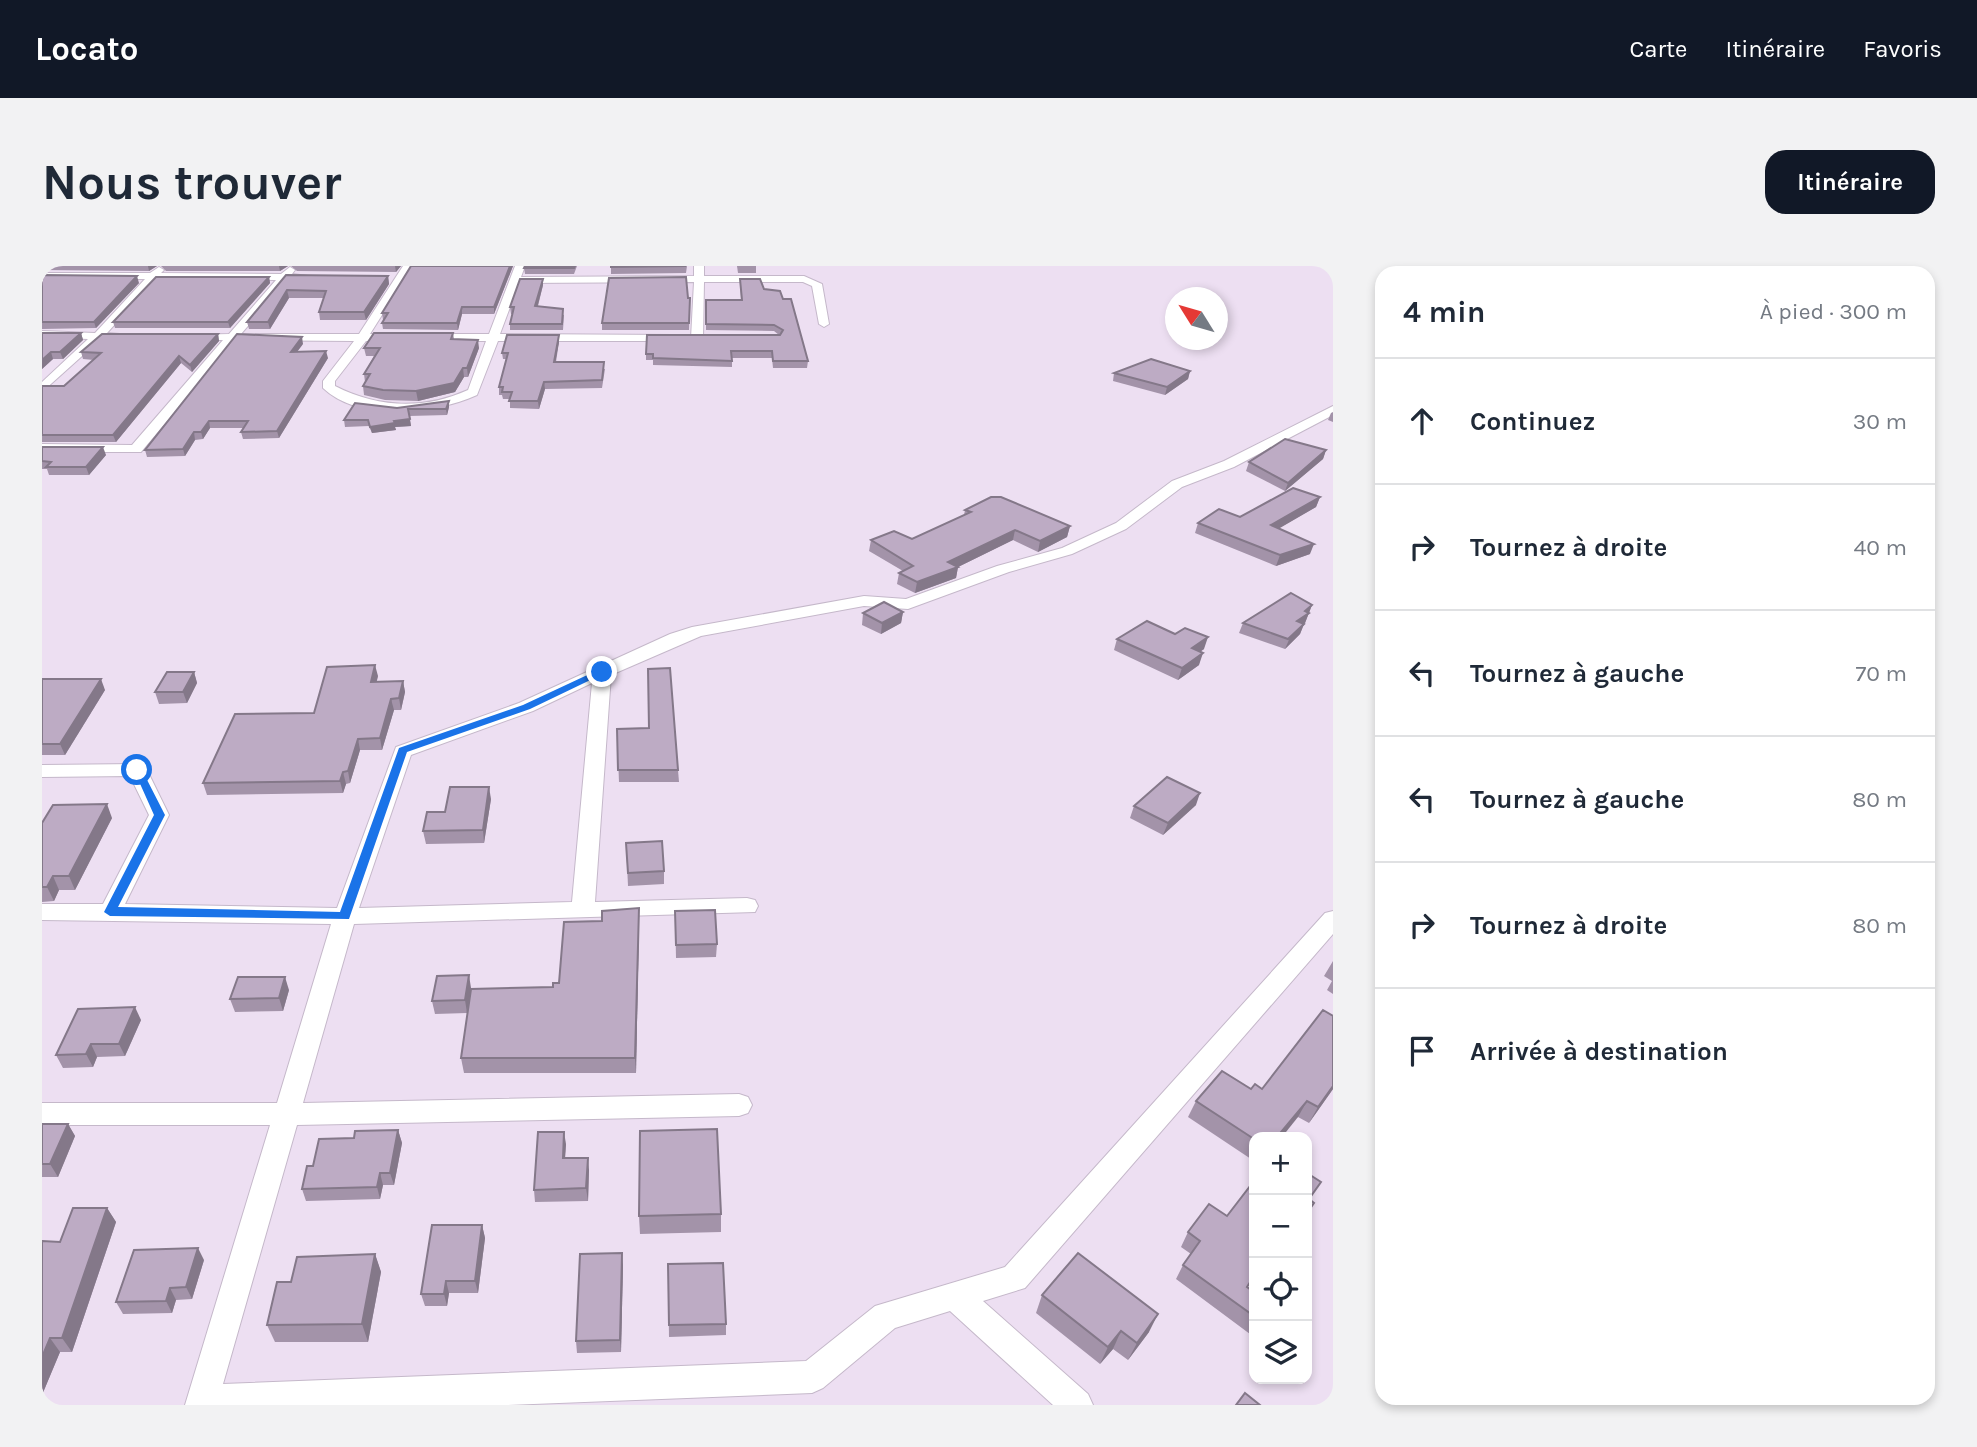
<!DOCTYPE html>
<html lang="fr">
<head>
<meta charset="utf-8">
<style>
	:root { --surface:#fff; --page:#f2f2f3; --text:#1f2937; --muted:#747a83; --line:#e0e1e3; --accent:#111827 }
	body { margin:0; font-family:Karla,sans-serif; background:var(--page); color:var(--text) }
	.controls { position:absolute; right:21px; bottom:21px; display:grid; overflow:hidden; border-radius:14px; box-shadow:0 4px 10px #0003 }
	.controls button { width:63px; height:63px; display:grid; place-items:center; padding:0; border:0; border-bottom:2px solid var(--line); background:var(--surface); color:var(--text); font:35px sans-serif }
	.compass { position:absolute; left:1123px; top:21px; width:63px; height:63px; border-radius:50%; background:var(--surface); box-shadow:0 4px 10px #0003; rotate:307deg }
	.stop { position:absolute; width:21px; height:21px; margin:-16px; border:5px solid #1a73e8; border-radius:50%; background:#fff }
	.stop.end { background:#1a73e8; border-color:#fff; box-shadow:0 2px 7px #0008 }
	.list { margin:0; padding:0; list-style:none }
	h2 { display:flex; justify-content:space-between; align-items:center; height:91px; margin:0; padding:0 28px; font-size:30px }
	h2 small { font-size:23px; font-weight:400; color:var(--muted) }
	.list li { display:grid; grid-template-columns:46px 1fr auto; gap:21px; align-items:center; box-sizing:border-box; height:126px; padding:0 28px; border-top:2px solid var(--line) }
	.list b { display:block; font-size:26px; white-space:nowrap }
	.list em { font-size:23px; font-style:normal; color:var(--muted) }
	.icon { flex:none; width:38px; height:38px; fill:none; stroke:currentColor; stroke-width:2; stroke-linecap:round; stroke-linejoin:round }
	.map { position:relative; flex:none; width:1291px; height:1139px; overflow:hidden; border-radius:21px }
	header { display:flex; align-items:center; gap:42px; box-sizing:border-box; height:98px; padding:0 35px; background:var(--accent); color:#fff }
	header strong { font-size:33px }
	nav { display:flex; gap:38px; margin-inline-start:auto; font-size:24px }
	.intro { display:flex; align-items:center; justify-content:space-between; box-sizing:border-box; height:168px; padding:0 42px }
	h1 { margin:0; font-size:49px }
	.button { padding:18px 32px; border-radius:21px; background:var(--accent); color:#fff; font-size:24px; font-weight:700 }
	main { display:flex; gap:42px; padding:0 42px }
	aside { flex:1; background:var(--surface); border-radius:21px; box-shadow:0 4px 10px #0003 }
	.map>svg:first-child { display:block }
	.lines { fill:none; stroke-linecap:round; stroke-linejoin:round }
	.minor-casing { stroke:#c5b8ca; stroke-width:2 }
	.minor { fill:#fff; fill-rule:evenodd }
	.wall { fill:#a393a9 }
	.shaded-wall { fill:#847889 }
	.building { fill:#bdabc4; stroke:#847889; stroke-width:2 }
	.route { fill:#1a73e8 }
</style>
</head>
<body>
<header>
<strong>Locato</strong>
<nav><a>Carte</a><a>Itinéraire</a><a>Favoris</a></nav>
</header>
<div class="intro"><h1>Nous trouver</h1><a class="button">Itinéraire</a></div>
<main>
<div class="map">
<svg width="1291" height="1139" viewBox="0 0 1291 1139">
	<rect width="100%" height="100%" fill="#eddff2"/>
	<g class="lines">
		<defs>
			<g id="minor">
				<path d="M 361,0 L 371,0 L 328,68 L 447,68 L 473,0 L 483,0 L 479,11 L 652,10 L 652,0 L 662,0 L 662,10 L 762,10 L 780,18 L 787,58 L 782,61 L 777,58 L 770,20 L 761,16 L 662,16 L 661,72 L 655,75 L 649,72 L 652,16 L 477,17 L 458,68 L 632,69 L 638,72 L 632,75 L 456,75 L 435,129 C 393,148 318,157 281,122 L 281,115 L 312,75 L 193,74 L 99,186 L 0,186 L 0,178 L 90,179 L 181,74 L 150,74 L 146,73 L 146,69 L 187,68 L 234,14 L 114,13 L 65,67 L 90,69 L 90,73 L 59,73 L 0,126 L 0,116 L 46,73 L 0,71 L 0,65 L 53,67 L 103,13 L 0,13 L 0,7 L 108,7 L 117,1 L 122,4 L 119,7 L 239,8 L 248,1 L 253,4 L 250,8 L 274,11 L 269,14 L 245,14 L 199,68 L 317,68 ZM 324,75 L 444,75 L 426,124 C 382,144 336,142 293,120 L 293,115 Z"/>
				<path d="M 1291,140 L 1291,149 L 1192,201 L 1140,221 L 1084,263 L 1030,288 L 967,306 L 866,343 L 822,340 L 659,370 L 569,409 L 553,636 L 705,632 L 713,634 L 716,640 L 713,646 L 312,658 L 261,837 L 697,828 L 706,831 L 710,839 L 706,847 L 697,850 L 255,859 L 181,1118 L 764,1095 L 833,1040 L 963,1001 L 1283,647 L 1291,645 L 1291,668 L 983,1022 L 941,1035 L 1046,1128 L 1051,1139 L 1011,1139 L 908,1045 L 853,1062 L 781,1122 L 770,1127 L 465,1139 L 143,1139 L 228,859 L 0,859 L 0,837 L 235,837 L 289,658 L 0,654 L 0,638 L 61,638 L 107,549 L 88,510 L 0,511 L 0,499 L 95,498 L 105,504 L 127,549 L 83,638 L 295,642 L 354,481 L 477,437 L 628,368 L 650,361 L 822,330 L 864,333 L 955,300 L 1020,282 L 1074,257 L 1130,215 L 1182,195 ZM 550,417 L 530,636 L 317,642 L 369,489 L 491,445 Z"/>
			</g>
		</defs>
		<!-- minor casing -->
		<use href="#minor" class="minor-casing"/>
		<!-- minor -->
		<use href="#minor" class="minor"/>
	</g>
	<!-- wall -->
	<g class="wall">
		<polygon points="0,0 115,0 107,5 0,4"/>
		<polygon points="119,0 246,0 238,5 124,5"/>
		<polygon points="249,0 359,0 354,6 255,5"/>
		<polygon points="369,0 471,0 452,48 420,48 416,64 341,63 340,57 342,54 341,54 340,47"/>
		<polygon points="535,0 532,8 483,8 482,2"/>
		<polygon points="569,0 645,0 644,7 569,8"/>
		<polygon points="695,0 714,0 714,7 696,7"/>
		<polygon points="0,9 97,17 54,62 0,63"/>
		<polygon points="244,9 346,10 347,18 324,54 278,54 277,46 282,32 247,32 228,63 207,63 205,56"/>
		<polygon points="227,11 228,17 188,62 73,62 71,56"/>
		<polygon points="698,13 741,33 766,95 765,102 731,102 730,92 690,92 690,101 611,99 611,94 604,94 604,88 737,69 732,65 664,64 664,34 699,34"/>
		<polygon points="501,19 496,40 522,49 521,64 468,64 468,58 470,48 469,48 468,41"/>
		<polygon points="646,32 648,32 647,64 560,64 560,57"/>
		<polygon points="0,67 39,67 41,74 21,93 11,93 0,103"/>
		<polygon points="411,67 412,73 437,82 426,111 422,111 413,126 376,135 343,134 322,129 321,120 323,116 322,108 332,90 324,90 322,82"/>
		<polygon points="176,68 177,75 150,106 139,97 74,176 0,176 0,120 22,120 52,94 41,93 39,86"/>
		<polygon points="517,69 517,76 514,96 563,103 560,122 503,123 497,143 468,142 468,133 461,133 460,129 457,129 457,121 464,93 461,93 460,87"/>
		<polygon points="261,78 255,86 286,92 237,172 201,173 199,166 202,162 168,162 161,173 153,174 143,190 105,191 103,184"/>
		<polygon points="1148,105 1146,113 1123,129 1071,115 1072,107"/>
		<polygon points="407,135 407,141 405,149 367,150 369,160 353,161 354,164 330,167 327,160 303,161 302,154 355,142"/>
		<polygon points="1291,146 1291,156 1286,154 1289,147"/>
		<polygon points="0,181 64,189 47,209 7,209 5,203 0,203"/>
		<polygon points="1284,184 1281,193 1243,225 1204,205 1207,196"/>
		<polygon points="1278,231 1274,241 1237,262 1268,288 1234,300 1153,267 1156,257 1198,251"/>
		<polygon points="923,244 1028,260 1025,271 996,286 971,274 916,301 914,312 873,327 855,318 857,307 861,305 827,285 829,274 870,273 922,249"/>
		<polygon points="1270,339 1263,357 1262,358 1258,368 1243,383 1197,367 1201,357"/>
		<polygon points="861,346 859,357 839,368 820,359 821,347"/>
		<polygon points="1075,373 1162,383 1158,386 1157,399 1136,414 1072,384"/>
		<polygon points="152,406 155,417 145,437 117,438 113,426"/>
		<polygon points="336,410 334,416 361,415 363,426 359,444 352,444 340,484 318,484 308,517 304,518 301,527 165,529 161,517 272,447"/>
		<polygon points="0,413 63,424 23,489 0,489"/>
		<polygon points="575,463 636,504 637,516 577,516"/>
		<polygon points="449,533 442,577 384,578 381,565 403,546"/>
		<polygon points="1154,539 1121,569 1088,552 1092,540"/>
		<polygon points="70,552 33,624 17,624 12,635 0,636 0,557"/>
		<polygon points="584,577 622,605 622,618 586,620"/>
		<polygon points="633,645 675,678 674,691 634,692"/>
		<polygon points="597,657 594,807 422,807 419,792 511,721"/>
		<polygon points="1291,695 1291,728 1285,724 1290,715 1282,710"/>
		<polygon points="429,722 425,747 393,748 390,735"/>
		<polygon points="247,724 241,745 193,746 188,733"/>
		<polygon points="99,754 83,790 55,791 51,801 21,802 14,789"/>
		<polygon points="1209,823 1291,823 1267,857 1256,851 1212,871 1212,895 1146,851 1154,835"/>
		<polygon points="0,858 26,858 33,870 16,911 0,911"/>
		<polygon points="356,864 360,877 352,919 341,919 338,933 264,935 260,923 271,900 312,872"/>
		<polygon points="524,878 523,892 547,904 546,935 493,936 492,924"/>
		<polygon points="1167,938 1206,1022 1212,1026 1212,1071 1134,1013 1141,999 1149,988 1139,981 1146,966"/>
		<polygon points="65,942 74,956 30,1086 18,1086 0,1129 0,975 18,976"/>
		<polygon points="679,948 679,966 598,968 597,950"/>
		<polygon points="440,959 443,972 436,1027 407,1027 405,1040 383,1040 379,1028"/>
		<polygon points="333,988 339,1006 326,1076 233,1076 225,1059 249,1016"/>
		<polygon points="162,994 150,1033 134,1034 130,1047 81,1048 74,1036"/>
		<polygon points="626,998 684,1058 684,1069 627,1071"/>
		<polygon points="581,999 579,1086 535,1087 534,1075"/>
		<polygon points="1000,1029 1107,1066 1086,1094 1071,1083 1058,1098 994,1047"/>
	</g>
	<!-- shaded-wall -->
	<g class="shaded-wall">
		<polygon points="106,0 115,0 107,5"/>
		<polygon points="237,0 246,0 238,5"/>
		<polygon points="353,0 359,0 354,6"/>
		<polygon points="468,0 471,0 452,48 452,41"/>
		<polygon points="95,10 97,17 54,62 52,56"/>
		<polygon points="346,10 347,18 324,54 322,46"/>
		<polygon points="227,11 228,17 188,62 186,56"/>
		<polygon points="501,13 501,19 494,46 493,40"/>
		<polygon points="245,24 247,32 228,63 226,56"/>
		<polygon points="420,41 420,48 416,64 415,57"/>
		<polygon points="39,67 41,74 21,93 18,86"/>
		<polygon points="176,68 177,75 150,106 148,99"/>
		<polygon points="517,69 517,76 512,103 512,96"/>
		<polygon points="260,71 261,78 250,92 249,86"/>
		<polygon points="436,74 437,82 426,111 425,102"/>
		<polygon points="284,85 286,92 237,172 235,165"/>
		<polygon points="9,86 11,93 0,103 0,94"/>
		<polygon points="137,90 139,97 74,176 71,169"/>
		<polygon points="421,102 422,111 413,126 376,135 374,125"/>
		<polygon points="1148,105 1146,113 1123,129 1125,121"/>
		<polygon points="502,116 503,123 497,143 496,135"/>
		<polygon points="407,135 407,141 405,149 404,143"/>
		<polygon points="368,153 369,160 353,161 354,164 330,167 328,161 352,155"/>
		<polygon points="167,155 168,162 161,173 159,166"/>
		<polygon points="152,166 153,174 143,190 141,183"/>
		<polygon points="61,181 64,189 47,209 44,201"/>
		<polygon points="1284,184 1281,193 1243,225 1246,217"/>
		<polygon points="1278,231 1274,241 1226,269 1229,259"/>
		<polygon points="1028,260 1025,271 996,286 998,275"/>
		<polygon points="973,264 971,274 916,301 914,312 873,327 875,316 906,296"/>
		<polygon points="1272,278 1268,288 1234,300 1238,289"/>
		<polygon points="1270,339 1263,357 1262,358 1258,368 1243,383 1255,355 1263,345"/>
		<polygon points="861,346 859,357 839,368 840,357"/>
		<polygon points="1166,371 1162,383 1147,393 1150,382"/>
		<polygon points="1161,387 1157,399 1136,414 1140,402"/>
		<polygon points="333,399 336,410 332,427 329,416"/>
		<polygon points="152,406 155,417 145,437 141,426"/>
		<polygon points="59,413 63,424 23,489 18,478"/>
		<polygon points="361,415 363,426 359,444 357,432"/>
		<polygon points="349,433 352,444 340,484 338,472"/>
		<polygon points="316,473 318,484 308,517 306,505"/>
		<polygon points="301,506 304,518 301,527 298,515"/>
		<polygon points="447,521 449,533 442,577 441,564"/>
		<polygon points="1158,527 1154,539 1121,569 1126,557"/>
		<polygon points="65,538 70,552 33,624 27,610"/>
		<polygon points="11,610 17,624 12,635 5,621"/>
		<polygon points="597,642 597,657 594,807 593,792"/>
		<polygon points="427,709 429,722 425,747 423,734"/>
		<polygon points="243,711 247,724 241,745 237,732"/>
		<polygon points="93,741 99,754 83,790 77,778"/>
		<polygon points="49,778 55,791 51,801 44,788"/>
		<polygon points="1291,820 1291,823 1267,857 1276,841"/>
		<polygon points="1265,835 1256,851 1240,871 1235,871"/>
		<polygon points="26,858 33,870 16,911 8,898"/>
		<polygon points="356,864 360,877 352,919 348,907"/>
		<polygon points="522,866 524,878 522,905 521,892"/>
		<polygon points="546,892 547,904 546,935 544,922"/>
		<polygon points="338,907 341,919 338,933 335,921"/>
		<polygon points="65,942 74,956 30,1086 20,1072"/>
		<polygon points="440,959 443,972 436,1027 433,1015"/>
		<polygon points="156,982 162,994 150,1033 144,1021"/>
		<polygon points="580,987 581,999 579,1086 578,1074"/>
		<polygon points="333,988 339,1006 326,1076 320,1058"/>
		<polygon points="404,1015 407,1027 405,1040 402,1028"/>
		<polygon points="128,1022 134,1034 130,1047 124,1035"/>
		<polygon points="1116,1048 1107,1066 1086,1094 1095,1077"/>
		<polygon points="1079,1065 1071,1083 1058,1098 1066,1081"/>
		<polygon points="8,1072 18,1086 0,1129 0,1091"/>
	</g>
	<!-- building -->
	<g class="building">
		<polygon points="369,0 468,0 452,41 420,41 415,57 340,57 346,47 340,47"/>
		<polygon points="483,0 533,0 532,2 482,2"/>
		<polygon points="569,0 644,0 569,1"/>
		<polygon points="0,9 95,10 52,56 0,56"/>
		<polygon points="244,9 346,10 322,46 277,46 284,25 245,24 226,56 205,56"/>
		<polygon points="114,11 227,11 186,56 71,56"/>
		<polygon points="644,11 646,32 648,32 647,57 560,57 567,12"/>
		<polygon points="478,13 501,13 493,40 521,43 520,58 468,58 472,41 468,41"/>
		<polygon points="698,13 718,13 722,23 738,25 741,33 749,33 766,95 731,95 730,85 689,85 690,95 611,92 611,88 604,88 605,69 738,69 741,64 732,59 664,58 664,34 700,34"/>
		<polygon points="0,67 39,67 18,86 9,86 0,94"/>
		<polygon points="332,67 411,67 409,73 436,74 425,102 421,102 412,117 374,125 341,124 321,120 328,108 322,108 338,82 322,82"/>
		<polygon points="60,68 176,68 148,99 137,90 71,169 0,169 0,120 22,120 59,87 39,86"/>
		<polygon points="195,68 260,71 249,86 284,85 235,165 199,166 206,155 167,155 159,166 152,166 141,183 103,184"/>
		<polygon points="465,69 517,69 512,96 562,96 560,114 502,116 496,135 467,135 470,126 460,126 461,121 457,121 466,87 460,87"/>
		<polygon points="1109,93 1148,105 1125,121 1072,107"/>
		<polygon points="407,135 404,143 366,143 368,153 352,155 353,157 328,161 326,154 302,154 313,137 355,142"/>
		<polygon points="1243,173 1284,184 1246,217 1207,196"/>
		<polygon points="0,181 61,181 44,201 4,201 9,196 0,195"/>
		<polygon points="1251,222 1278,231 1229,259 1272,278 1238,289 1156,257 1177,243 1198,251"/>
		<polygon points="949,231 959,231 1028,260 998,275 973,264 906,296 916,301 875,316 857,307 871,300 829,274 852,265 870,273 929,246 923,244"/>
		<polygon points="1249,327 1270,339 1263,345 1267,347 1255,355 1262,358 1246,373 1201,357"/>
		<polygon points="842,336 861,346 840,357 821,347"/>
		<polygon points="1105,355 1133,368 1143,362 1166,371 1150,382 1161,387 1140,402 1075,373"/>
		<polygon points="333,399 329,416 361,415 357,432 349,433 338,472 316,473 306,505 301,506 298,515 161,517 193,448 272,447 285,401"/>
		<polygon points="628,402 636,504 576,504 575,463 607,462 606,403"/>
		<polygon points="125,406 152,406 141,426 113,426"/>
		<polygon points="0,413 59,413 18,478 0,478"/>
		<polygon points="1125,511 1158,527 1126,557 1092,540"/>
		<polygon points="408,521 447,521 441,564 381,565 385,546 403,546"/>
		<polygon points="65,538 27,610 11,610 5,621 0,621 0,557 11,539"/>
		<polygon points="620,575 622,605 586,607 584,577"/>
		<polygon points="597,642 593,792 419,792 429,723 511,721 511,717 517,717 522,656 560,655 560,645"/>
		<polygon points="673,644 675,678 634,679 633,645"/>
		<polygon points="427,709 423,734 390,735 395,710"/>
		<polygon points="196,711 243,711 237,732 188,733"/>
		<polygon points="93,741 77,778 49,778 44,788 14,789 36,743"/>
		<polygon points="1281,744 1291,750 1291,820 1276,841 1265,835 1235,871 1212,871 1212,873 1154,835 1180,805 1209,823 1213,818 1220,823"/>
		<polygon points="0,858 26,858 8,898 0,898"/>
		<polygon points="675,863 679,948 597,950 598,865"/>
		<polygon points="356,864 348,907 338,907 335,921 260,923 265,900 271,900 277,873 312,872 313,865"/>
		<polygon points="496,866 522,866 521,892 546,892 544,922 492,924"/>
		<polygon points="1265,907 1279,916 1267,933 1272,937 1265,947"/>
		<polygon points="1212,915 1212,1010 1205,1021 1212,1026 1212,1050 1141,999 1158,975 1146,966 1167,938 1185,950"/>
		<polygon points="31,942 65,942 20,1072 8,1072 0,1091 0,975 18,976"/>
		<polygon points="390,959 440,959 433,1015 404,1015 402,1028 379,1028"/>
		<polygon points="156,982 144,1021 128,1022 124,1035 74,1036 92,984"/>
		<polygon points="580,987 578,1074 534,1075 538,988"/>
		<polygon points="1036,987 1116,1048 1095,1077 1079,1065 1066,1081 1000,1029"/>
		<polygon points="333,988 320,1058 225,1059 235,1016 249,1016 255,991"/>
		<polygon points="681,997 684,1058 627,1059 626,998"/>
		<polygon points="1203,1127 1218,1139 1194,1139"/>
	</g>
	<!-- route -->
	<polygon class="route" points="556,404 565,406 488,443 365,486 307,653 68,650 62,646 112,549 91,502 100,504 123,549 76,641 298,646 357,482 481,439"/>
</svg>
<div class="controls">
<button>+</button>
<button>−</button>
<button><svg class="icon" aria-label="locate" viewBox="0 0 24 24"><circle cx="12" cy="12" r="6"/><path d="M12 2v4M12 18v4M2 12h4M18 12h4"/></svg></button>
<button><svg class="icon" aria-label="layers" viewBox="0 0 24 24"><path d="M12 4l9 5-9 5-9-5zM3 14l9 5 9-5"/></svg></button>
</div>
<svg class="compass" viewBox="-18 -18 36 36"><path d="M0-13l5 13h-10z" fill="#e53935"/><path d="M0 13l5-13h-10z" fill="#747a83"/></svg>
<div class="stop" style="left:95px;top:504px"></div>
<div class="stop end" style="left:560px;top:406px"></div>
</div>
<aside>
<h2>4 min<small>À pied · 300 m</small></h2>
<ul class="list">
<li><svg class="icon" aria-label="ahead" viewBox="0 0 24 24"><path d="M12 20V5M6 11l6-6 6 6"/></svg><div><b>Continuez</b></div><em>30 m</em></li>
<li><svg class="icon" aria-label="right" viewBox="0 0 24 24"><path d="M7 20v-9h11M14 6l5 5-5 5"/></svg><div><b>Tournez à droite</b></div><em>40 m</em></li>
<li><svg class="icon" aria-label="left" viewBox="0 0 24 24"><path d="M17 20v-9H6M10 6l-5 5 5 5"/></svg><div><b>Tournez à gauche</b></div><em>70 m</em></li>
<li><svg class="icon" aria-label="left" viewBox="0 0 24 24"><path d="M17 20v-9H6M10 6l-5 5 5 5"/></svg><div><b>Tournez à gauche</b></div><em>80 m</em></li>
<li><svg class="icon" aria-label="right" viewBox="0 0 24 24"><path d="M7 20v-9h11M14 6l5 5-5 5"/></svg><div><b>Tournez à droite</b></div><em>80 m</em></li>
<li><svg class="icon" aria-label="arrive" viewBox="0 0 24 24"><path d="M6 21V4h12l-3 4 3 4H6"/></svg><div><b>Arrivée à destination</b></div></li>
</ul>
</aside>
</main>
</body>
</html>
